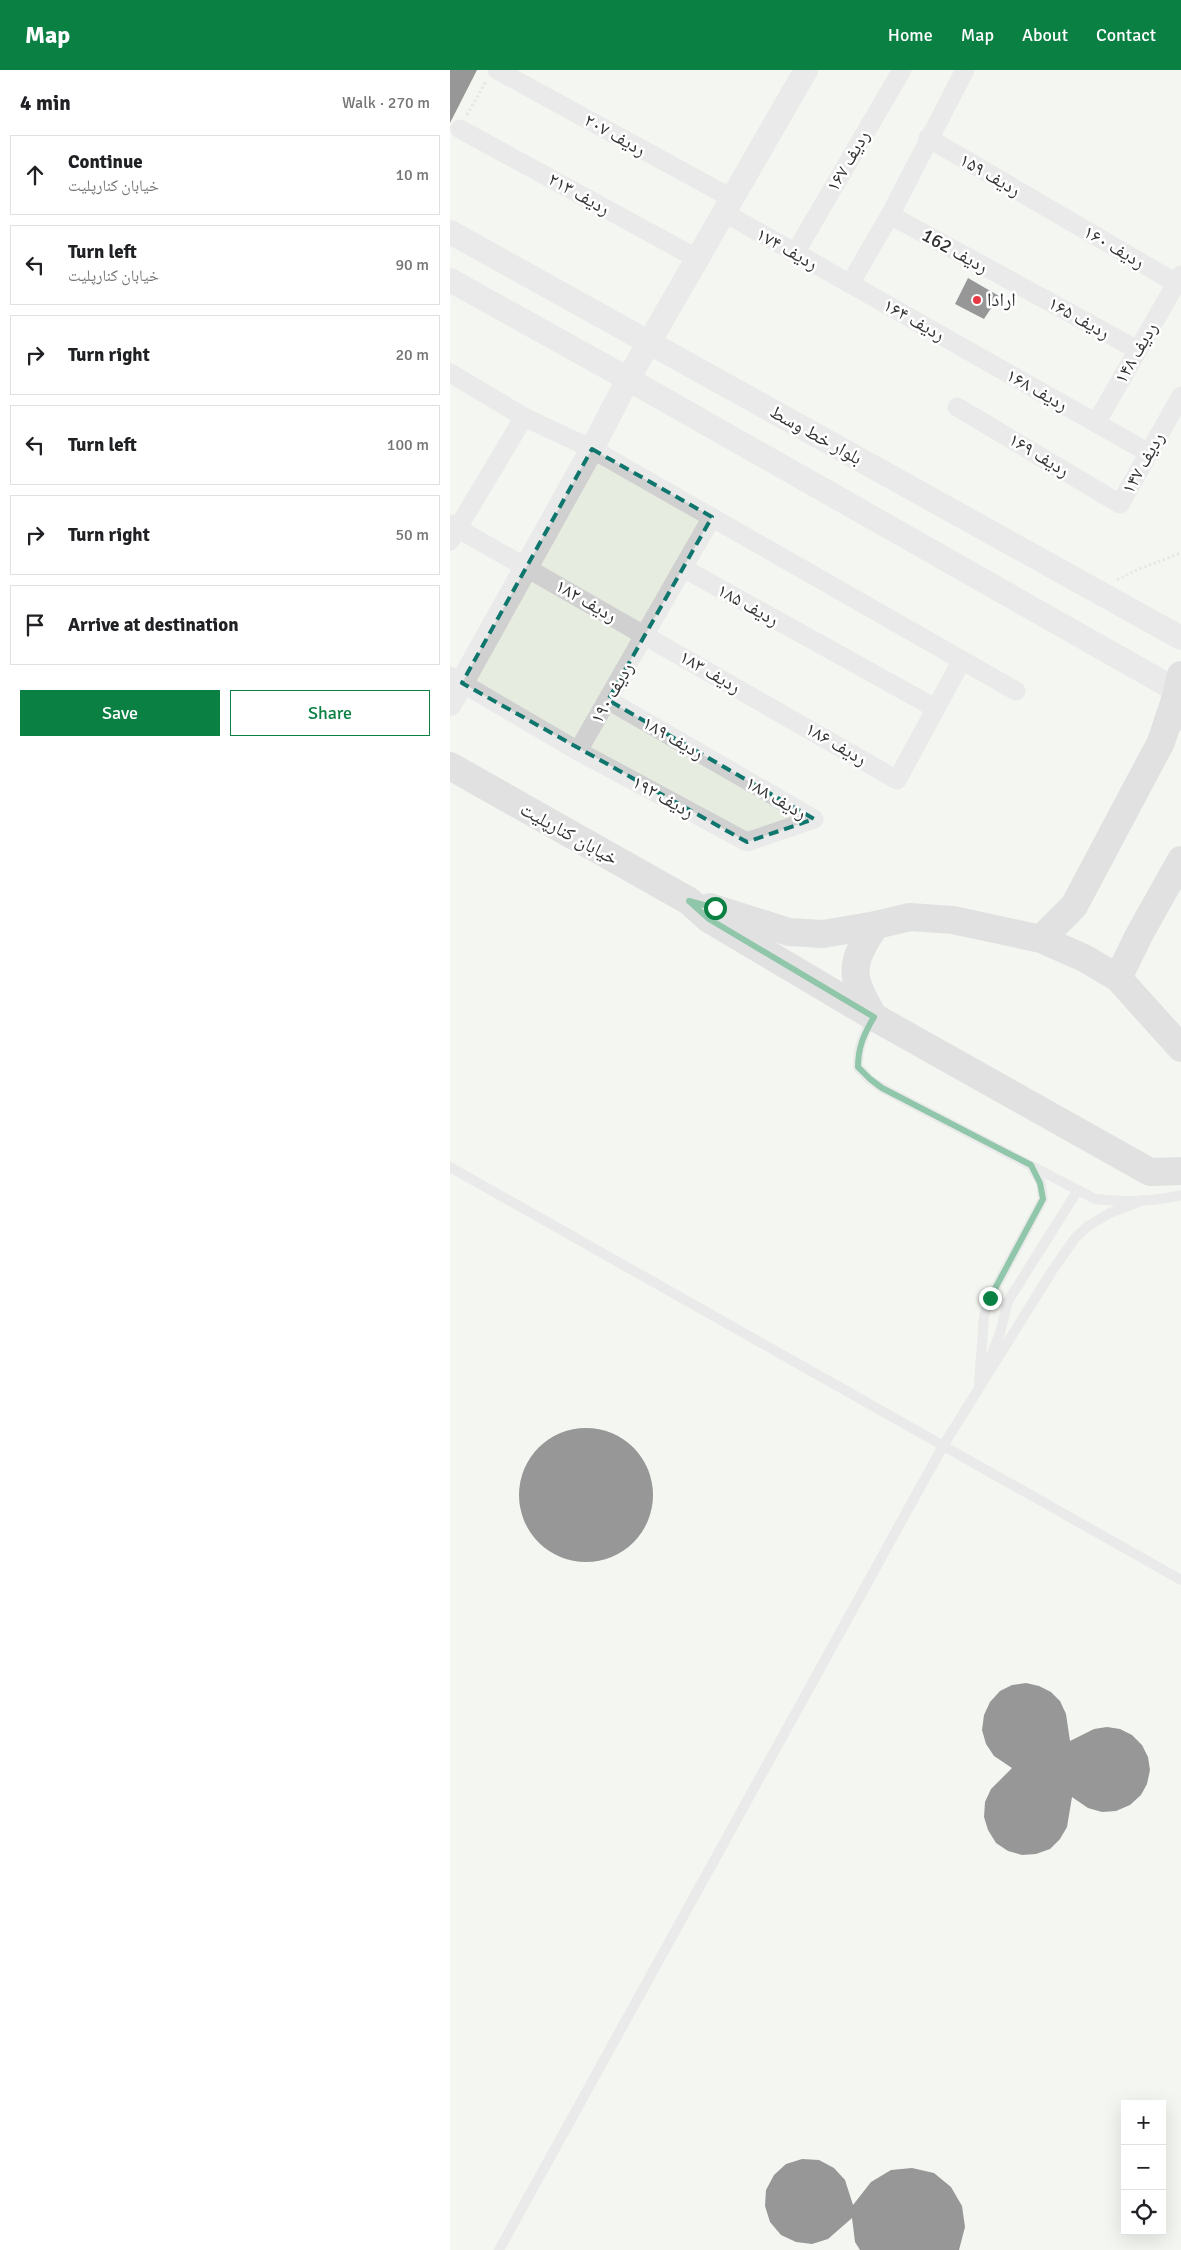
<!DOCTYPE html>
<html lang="en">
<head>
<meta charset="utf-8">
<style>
	:root { --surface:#fff; --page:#f2f2f2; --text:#202124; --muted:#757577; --line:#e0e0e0; --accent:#0b8043 }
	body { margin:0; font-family:Signika,"Noto Naskh Arabic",sans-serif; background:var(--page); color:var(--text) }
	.controls { position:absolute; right:15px; bottom:15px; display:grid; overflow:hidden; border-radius:0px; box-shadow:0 5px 20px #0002 }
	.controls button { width:45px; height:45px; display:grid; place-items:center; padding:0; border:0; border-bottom:1px solid var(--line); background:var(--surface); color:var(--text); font:25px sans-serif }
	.stop { position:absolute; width:15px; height:15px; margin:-11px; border:4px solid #0b8043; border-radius:50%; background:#fff }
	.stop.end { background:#0b8043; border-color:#fff; box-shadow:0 1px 5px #0008 }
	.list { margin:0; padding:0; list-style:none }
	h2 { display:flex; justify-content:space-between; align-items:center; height:65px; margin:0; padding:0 20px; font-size:21px }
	h2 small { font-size:16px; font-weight:400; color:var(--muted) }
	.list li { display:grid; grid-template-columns:32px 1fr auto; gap:15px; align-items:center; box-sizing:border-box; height:80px; margin:0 10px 10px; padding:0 10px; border:1px solid var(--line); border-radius:0px }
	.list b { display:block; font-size:19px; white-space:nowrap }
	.list p { margin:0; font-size:16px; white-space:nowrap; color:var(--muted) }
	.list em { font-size:16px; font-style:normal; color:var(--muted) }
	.actions { display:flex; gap:10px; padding:15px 20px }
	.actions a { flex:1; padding:11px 0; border:1px solid var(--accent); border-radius:0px; text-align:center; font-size:18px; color:var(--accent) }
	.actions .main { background:var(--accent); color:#fff }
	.icon { flex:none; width:28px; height:28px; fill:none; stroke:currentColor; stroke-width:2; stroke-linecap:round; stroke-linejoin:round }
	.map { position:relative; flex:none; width:731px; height:2180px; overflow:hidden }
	header { display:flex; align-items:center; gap:30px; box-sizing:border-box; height:70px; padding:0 25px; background:var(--accent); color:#fff }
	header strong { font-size:24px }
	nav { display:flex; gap:28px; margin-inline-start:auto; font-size:18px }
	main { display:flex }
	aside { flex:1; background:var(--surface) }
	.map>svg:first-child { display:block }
	.green { fill:#e6ecdf; fill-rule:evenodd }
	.building { fill:#1a1a1a }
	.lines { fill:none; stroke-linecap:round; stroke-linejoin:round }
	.path { stroke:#cdcdcd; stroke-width:3; stroke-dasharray:2.5 2.5; stroke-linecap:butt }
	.service { stroke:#d0d0d0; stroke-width:10 }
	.minor { stroke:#d0d0d0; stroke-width:19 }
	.tertiary { stroke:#d0d0d0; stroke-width:24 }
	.secondary { stroke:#bdbdbd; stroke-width:28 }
	.route { stroke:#0b8043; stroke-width:6 }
	.marked { fill:none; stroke:#0f766e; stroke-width:4; stroke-dasharray:10 6; stroke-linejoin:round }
	.poi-dot { fill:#e63946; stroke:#fff; stroke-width:2 }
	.labels { text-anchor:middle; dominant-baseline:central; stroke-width:5; stroke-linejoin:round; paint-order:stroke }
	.street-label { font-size:19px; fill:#333; stroke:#fff }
	.poi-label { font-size:19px; fill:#333; stroke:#fff; text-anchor:start }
</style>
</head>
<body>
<header>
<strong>Map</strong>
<nav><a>Home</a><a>Map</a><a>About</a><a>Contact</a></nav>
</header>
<main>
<aside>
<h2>4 min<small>Walk · 270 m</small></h2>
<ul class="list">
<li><svg class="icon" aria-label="ahead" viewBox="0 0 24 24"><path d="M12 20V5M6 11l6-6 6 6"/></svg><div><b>Continue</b><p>خیابان کنارپلیت</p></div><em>10 m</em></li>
<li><svg class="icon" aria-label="left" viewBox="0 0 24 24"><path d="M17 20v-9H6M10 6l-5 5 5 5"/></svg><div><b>Turn left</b><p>خیابان کنارپلیت</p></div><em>90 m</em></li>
<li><svg class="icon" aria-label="right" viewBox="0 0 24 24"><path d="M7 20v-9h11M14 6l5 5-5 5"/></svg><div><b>Turn right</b></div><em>20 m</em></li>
<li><svg class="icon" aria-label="left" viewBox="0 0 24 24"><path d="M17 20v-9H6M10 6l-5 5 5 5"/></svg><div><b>Turn left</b></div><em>100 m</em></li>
<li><svg class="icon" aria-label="right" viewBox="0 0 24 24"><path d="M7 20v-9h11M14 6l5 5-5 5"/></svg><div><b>Turn right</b></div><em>50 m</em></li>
<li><svg class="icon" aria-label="arrive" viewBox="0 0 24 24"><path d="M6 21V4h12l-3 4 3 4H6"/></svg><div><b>Arrive at destination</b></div></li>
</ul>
<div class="actions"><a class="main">Save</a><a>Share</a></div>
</aside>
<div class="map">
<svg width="731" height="2180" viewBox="0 0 731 2180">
	<rect width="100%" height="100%" fill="#fff"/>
	<!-- green -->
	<path class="green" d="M 0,0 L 731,0 L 731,2180 L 0,2180 ZM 675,2034 L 712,2034 L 712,2161 L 675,2161 Z"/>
	<!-- building -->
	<g class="building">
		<polygon points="0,0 27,0 0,53"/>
		<polygon points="518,208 549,226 534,249 505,234"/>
		<circle cx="136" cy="1425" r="67"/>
		<polygon points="576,1613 589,1616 601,1622 610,1631 616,1644 620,1671 644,1659 657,1657 670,1659 682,1665 692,1675 698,1687 700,1700 697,1714 691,1725 680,1735 666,1741 652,1742 638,1738 622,1727 617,1757 610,1769 600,1779 586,1784 572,1785 558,1781 546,1773 538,1760 534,1747 535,1732 541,1719 562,1698 544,1686 536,1674 532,1660 534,1645 540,1632 550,1621 562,1615"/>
		<polygon points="352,2089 369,2090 384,2098 395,2110 403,2135 421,2112 441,2100 462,2098 484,2103 501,2117 512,2136 515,2157 509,2180 410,2180 405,2172 402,2148 378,2169 362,2174 346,2172 331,2165 320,2152 315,2136 316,2120 324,2105 336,2094"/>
	</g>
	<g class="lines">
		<!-- path -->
		<g class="path">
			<polyline points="17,45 36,11"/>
			<polyline points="667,510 684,501 731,483"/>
		</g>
		<!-- service -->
		<g class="service">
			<path d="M 423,948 C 413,965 408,977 408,997 L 419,1009 L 432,1018 L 645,1129 C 673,1132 703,1132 731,1125"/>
			<polyline points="0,1097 731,1510"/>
			<polyline points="536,1298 550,1263 558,1231 628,1120"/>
			<polyline points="529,1314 534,1246 540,1228 593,1129 591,1113 581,1096"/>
			<polyline points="49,2180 493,1376 602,1201 625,1168 638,1156 660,1143 693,1130"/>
		</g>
		<!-- minor -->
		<g class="minor">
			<polyline points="47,0 283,129"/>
			<polyline points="10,59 248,189"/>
			<polyline points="478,68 726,213"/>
			<polyline points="275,143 699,383"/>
			<polyline points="440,145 688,280"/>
			<polyline points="345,183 452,0"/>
			<polyline points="400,214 440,145 515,0"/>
			<polyline points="0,303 74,347 142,379 566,621"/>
			<polyline points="507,337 670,434 731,326"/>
			<polyline points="646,353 731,205"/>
			<polyline points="0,454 447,710 512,590"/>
			<polyline points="0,471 74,347"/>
			<polyline points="233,498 485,638"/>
			<polyline points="0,606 128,681 297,772 364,749"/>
			<polyline points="158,630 364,749"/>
			<polyline points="128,681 262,447"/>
		</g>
		<!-- tertiary -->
		<g class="tertiary">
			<polyline points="0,162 731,568"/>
			<polyline points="0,210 178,309 726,620"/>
			<polyline points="0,634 142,379 178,309 356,0"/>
		</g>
		<!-- secondary -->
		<g class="secondary">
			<polyline points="729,647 725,630 731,605"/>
			<polyline points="0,696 239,831 259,849 424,947 700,1102 731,1101"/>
			<polyline points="260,837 339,862 373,864 426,855"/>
			<polyline points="591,869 624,836 711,672 725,630"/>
			<polyline points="668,908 689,865 731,790"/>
			<path d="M 424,947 C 400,907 398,894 426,855 L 460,847 L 503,850 L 591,869 L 634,888 L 668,908 L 731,978"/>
		</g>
	</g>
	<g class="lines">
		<!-- route -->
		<path class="route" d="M 265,838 L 239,831 L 259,849 L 424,947 C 414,964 408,977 408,997 L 420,1009 L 432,1018 L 581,1095 L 590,1113 L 593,1129 L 540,1228"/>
	</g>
	<!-- marked area -->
	<path d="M0 0H731V2180H0ZM 142,379 L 262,447 L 158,630 L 364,749 L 297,772 L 12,613 Z" fill="#fff" fill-opacity=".55" fill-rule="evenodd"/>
	<path class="marked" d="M 142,379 L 262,447 L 158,630 L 364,749 L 297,772 L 12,613 Z"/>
	<!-- markers -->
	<circle class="poi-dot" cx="527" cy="230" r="5"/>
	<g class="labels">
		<!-- street labels -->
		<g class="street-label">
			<text transform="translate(165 65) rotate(29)">ردیف ۲۰۷</text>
			<text transform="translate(398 91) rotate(-60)">ردیف ۱۶۷</text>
			<text transform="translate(540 105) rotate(30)">ردیف ۱۵۹</text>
			<text transform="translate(129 124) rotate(29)">ردیف ۲۱۳</text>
			<text transform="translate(664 177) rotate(30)">ردیف ۱۶۰</text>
			<text transform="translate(337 179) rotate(29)">ردیف ۱۷۴</text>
			<text transform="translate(505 181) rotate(29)">ردیف 162</text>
			<text transform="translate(629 248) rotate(29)">ردیف ۱۶۵</text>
			<text transform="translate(464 250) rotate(29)">ردیف ۱۶۴</text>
			<text transform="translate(686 283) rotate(-60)">ردیف ۱۴۸</text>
			<text transform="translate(587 320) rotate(29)">ردیف ۱۶۸</text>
			<text transform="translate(366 365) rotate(29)">بلوار خط وسط</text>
			<text transform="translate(589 385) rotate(31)">ردیف ۱۶۹</text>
			<text transform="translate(693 393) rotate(-61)">ردیف ۱۴۷</text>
			<text transform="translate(136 531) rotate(30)">ردیف ۱۸۲</text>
			<text transform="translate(298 535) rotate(29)">ردیف ۱۸۵</text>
			<text transform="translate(260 602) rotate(30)">ردیف ۱۸۳</text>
			<text transform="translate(162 623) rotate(-60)">ردیف ۱۹۰</text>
			<text transform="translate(223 668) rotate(30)">ردیف ۱۸۹</text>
			<text transform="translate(386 674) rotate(30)">ردیف ۱۸۶</text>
			<text transform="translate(213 727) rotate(29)">ردیف ۱۹۲</text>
			<text transform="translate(326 728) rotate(30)">ردیف ۱۸۸</text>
			<text transform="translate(119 764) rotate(29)">خیابان کنارپلیت</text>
		</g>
		<!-- poi labels -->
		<g class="poi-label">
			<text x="537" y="230">ارادا</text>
		</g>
	</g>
</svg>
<div class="controls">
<button>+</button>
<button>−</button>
<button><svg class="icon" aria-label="locate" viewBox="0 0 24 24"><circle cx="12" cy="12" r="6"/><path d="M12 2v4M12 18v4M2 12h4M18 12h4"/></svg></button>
</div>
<div class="stop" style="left:265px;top:838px"></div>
<div class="stop end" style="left:540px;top:1228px"></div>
</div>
</main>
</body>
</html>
